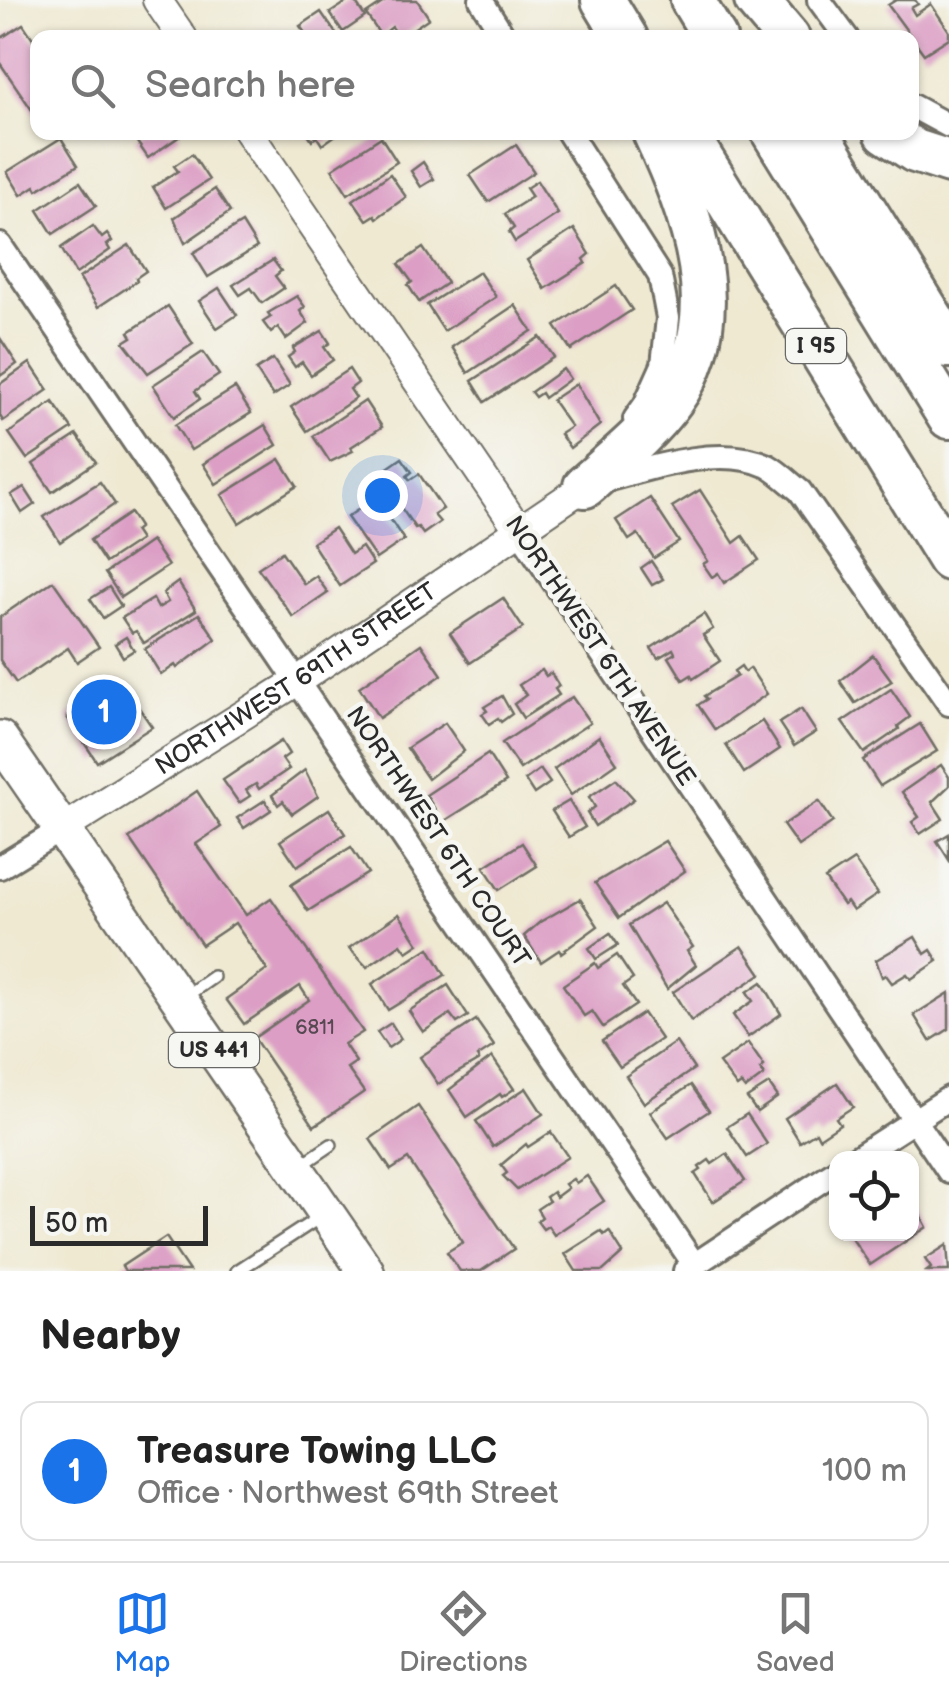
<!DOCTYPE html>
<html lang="en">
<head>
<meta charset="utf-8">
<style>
	:root { --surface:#fff; --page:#f2f2f2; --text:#222; --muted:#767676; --line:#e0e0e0; --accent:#1a73e8 }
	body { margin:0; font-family:"Balsamiq Sans",sans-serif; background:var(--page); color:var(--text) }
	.controls { position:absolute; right:30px; bottom:30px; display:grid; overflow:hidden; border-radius:20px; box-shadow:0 2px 8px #0004 }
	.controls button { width:90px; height:90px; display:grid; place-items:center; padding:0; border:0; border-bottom:2px solid var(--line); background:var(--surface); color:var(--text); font:50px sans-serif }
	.scale { position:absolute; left:30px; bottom:25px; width:178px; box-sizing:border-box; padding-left:10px; border:5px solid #2b2b2b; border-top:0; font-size:28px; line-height:35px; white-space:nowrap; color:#2b2b2b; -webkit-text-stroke:8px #f6f6f2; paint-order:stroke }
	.you { position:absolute; left:382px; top:495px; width:35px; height:35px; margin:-25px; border:8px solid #fff; border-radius:50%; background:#1a73e8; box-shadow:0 0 0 15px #1a73e833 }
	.badge { display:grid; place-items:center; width:65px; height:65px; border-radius:50%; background:var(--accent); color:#fff; font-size:32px; font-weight:700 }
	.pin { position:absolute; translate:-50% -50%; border:5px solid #fff; box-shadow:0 2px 10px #0006 }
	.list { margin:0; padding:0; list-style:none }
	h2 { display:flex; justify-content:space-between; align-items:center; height:130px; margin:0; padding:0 40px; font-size:42px }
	h2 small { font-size:32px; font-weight:400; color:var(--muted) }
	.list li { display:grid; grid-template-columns:65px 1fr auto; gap:30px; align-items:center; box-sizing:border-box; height:140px; margin:0 20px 20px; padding:0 20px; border:2px solid var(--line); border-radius:20px }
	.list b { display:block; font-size:38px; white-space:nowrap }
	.list p { margin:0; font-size:32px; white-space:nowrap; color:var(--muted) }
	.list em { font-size:32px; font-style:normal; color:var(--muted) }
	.icon { flex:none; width:55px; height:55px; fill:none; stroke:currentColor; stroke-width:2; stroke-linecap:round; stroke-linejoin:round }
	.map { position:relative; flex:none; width:949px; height:1271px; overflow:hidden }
	.search { position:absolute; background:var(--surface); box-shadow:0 2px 8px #0004; left:30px; right:30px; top:30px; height:110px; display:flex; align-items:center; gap:25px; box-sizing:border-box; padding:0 35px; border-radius:20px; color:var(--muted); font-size:38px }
	.sheet { height:290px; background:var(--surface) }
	nav { display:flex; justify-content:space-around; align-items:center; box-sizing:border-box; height:140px; border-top:2px solid var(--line); background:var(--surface); font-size:28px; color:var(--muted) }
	nav a { display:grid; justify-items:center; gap:5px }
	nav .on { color:var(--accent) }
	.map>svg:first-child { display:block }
	.building { fill:#dc9ec5 }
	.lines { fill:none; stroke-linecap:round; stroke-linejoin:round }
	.service-casing { stroke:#706e65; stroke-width:16 }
	.minor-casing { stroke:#706e65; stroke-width:28 }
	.tertiary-casing { stroke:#706e65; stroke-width:32 }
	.primary-casing { stroke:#706e65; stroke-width:40 }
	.motorway-casing { stroke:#706e65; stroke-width:48 }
	.service { stroke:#fff; stroke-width:11 }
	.minor { stroke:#fff; stroke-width:22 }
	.tertiary { stroke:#fff; stroke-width:28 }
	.primary { stroke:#fff; stroke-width:35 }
	.motorway { stroke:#fff; stroke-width:42 }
	.labels { text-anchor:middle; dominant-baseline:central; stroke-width:9; stroke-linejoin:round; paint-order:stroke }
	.number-label { font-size:20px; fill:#574852 }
	.shield { fill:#f6f6f2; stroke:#686867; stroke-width:2.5 }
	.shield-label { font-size:22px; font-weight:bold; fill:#2b2b2b }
	.street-label { font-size:25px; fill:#2b2b2b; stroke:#f6f6f2 }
</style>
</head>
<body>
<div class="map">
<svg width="949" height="1271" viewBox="0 0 949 1271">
	<rect width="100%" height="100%" fill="#f6f6f2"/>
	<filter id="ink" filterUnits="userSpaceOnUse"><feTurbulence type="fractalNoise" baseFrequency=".01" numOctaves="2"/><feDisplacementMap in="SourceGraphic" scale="20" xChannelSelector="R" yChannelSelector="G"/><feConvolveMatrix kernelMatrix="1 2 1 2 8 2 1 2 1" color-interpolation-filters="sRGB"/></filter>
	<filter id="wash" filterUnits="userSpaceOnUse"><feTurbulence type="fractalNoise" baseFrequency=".0048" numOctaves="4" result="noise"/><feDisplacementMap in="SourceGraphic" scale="40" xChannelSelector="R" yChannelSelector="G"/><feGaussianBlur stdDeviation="2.25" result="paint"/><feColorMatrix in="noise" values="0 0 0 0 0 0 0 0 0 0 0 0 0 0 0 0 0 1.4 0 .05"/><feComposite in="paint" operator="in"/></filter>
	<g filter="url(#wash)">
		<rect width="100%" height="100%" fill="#efe9d2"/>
		<g id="blocks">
			<!-- building -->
			<g class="building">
				<polygon points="350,0 354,0 365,17 343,32 330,13"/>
				<polygon points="387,0 417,0 429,18 400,38 392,27 381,36 366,14"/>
				<polygon points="896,0 915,0 918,4 911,8 915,15 931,4 949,31 949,38 924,54 888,5"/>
				<polygon points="321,12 339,38 298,38 305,33 300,26"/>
				<polygon points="23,24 38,46 38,119 0,63 0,39"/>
				<polygon points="145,132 178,132 180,136 148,158 135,139"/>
				<polygon points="307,132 340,132 322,145 317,137 312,140"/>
				<polygon points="381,137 397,162 348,194 332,169"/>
				<polygon points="61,138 78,165 37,190 35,186 21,195 7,172"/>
				<polygon points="516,145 534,172 488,202 470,175"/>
				<polygon points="192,154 209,180 166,208 153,187 178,171 174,166"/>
				<polygon points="423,162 434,179 421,187 411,171"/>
				<polygon points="390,174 406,197 377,218 375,215 367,220 353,200"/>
				<polygon points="537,181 558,214 515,242 509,232 514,228 505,214 532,197 526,188"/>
				<polygon points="80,182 96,206 53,234 38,210"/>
				<polygon points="215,189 230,212 185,243 174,218"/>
				<polygon points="242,223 257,247 208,277 193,253"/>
				<polygon points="93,226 102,238 107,234 112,241 107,245 110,250 76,274 61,248"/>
				<polygon points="574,229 590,254 584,259 586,263 545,289 527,260"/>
				<polygon points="129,245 146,271 136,278 137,281 98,307 79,278"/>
				<polygon points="423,248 447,283 419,302 408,285 412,282 399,264"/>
				<polygon points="273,260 281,271 275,276 284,288 262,303 251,288 240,295 233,285"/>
				<polygon points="479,272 496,297 444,331 427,305"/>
				<polygon points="616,286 632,310 571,350 555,326"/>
				<polygon points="219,288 237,315 217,328 199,301"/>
				<polygon points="297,296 305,307 300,311 308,323 286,339 278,327 271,333 263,322 271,317 268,313"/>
				<polygon points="515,305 532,331 468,373 452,347"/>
				<polygon points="168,306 193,344 148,373 124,342 132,337 129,332"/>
				<polygon points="322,331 330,343 324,347 333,360 311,375 302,362 295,367 288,357 295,352 293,348"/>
				<polygon points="540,337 554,357 485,402 472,381"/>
				<polygon points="0,338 17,364 0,376"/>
				<polygon points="203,352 219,375 195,391 200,399 174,417 153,385"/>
				<polygon points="273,359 290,385 273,396 256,370"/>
				<polygon points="30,363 48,390 3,421 0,416 0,384"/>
				<polygon points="349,369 358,383 350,389 356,398 307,431 291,407"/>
				<polygon points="563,369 570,379 544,398 541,393 535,397 531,392"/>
				<polygon points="576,384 600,425 570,448 560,434 571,427 552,400"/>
				<polygon points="235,388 251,413 191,450 175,425"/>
				<polygon points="365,401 382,427 351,447 353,451 330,462 313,436"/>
				<polygon points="53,402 72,429 27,459 9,433"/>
				<polygon points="265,425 277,445 216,484 203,464"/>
				<polygon points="77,435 96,462 52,492 33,464"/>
				<polygon points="402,458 412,472 407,476 410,480 419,474 443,509 434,515 440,522 423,534 418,527 415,528 391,493 394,491 391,487 388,489 379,474"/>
				<polygon points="280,459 297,486 239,523 222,495"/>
				<polygon points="100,482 115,504 60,542 44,517"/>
				<polygon points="24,487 35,504 22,513 11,495"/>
				<polygon points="700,490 734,543 743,536 759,560 724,583 718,573 712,577 703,564 708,561 672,507"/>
				<polygon points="376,498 404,540 376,559 347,517"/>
				<polygon points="650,498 679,542 654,558 638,534 629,540 616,520"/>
				<polygon points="130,513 139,527 134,531 140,540 105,563 90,540"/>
				<polygon points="334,528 351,554 362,547 373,564 340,586 312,543"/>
				<polygon points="151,541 168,566 121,597 105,573"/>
				<polygon points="282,552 304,584 316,576 328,593 293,617 258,568"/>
				<polygon points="651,561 663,579 652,585 641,568"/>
				<polygon points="53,581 99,647 77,662 68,648 16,683 0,660 0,617"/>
				<polygon points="178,582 196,610 144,643 136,631 132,633 122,618 153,599 158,608 168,602 163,593"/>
				<polygon points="109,587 121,606 103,618 90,599"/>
				<polygon points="503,598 523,628 470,663 450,633"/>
				<polygon points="199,614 216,639 177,668 175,665 161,675 145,649"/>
				<polygon points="704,614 713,629 703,635 720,661 693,679 691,675 683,680 669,657 675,653 673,649 658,658 651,648"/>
				<polygon points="126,637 134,650 123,657 115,644"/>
				<polygon points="421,644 442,675 379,718 359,687"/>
				<polygon points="873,655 892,681 855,703 840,681"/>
				<polygon points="741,666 745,672 750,668 767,694 715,730 698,705 707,699 704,696 737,676 734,671"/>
				<polygon points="542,670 546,676 551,673 559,686 555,689 559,695 523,718 514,704 526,695 519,685"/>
				<polygon points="120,680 152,727 97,762 67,717"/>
				<polygon points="891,689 910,717 898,726 899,729 864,753 842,722"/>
				<polygon points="502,696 512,714 501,722 498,718 489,724 482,714 487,711 484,707"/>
				<polygon points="572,697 590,723 520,769 502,743"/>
				<polygon points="801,709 816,732 794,746 779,723"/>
				<polygon points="762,721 780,749 744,773 726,745"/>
				<polygon points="445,723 464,751 428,779 407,748"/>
				<polygon points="920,724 937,751 880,786 863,760"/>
				<polygon points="599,736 617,763 571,795 554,769"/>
				<polygon points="281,741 289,754 282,759 289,769 259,789 256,784 246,790 250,796 239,803 223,780"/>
				<polygon points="488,754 506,782 443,822 426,795"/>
				<polygon points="941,765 949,777 949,786 932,802 943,819 920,834 912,822 919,817 902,792"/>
				<polygon points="540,769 550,783 534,794 525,780"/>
				<polygon points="305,770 318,796 292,814 283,801 278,805 272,795"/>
				<polygon points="616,779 634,799 595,826 587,813 595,807 589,797"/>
				<polygon points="197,791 221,827 196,844 246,915 271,898 363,1032 344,1044 356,1062 347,1068 364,1092 314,1126 254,1038 309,1000 300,986 244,1024 226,999 267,970 235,923 202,945 129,838"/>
				<polygon points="265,800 271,810 244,828 237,818"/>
				<polygon points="569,801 585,827 569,837 552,811"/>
				<polygon points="819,801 833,822 798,846 783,825"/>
				<polygon points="329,809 345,834 297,866 280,841"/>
				<polygon points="949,834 949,860 937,841"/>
				<polygon points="665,841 685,871 619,918 595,883"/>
				<polygon points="522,843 537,866 499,890 484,867"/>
				<polygon points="351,847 368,873 308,911 291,885"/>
				<polygon points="854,860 878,894 853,911 847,902 843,905 825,879"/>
				<polygon points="580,899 598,926 561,953 559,950 541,962 524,936 540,922"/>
				<polygon points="663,903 693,947 687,951 696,965 667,989 629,925"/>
				<polygon points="399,914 419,944 407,952 401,944 367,967 349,948"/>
				<polygon points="610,933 618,945 596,959 589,948"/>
				<polygon points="915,937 925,954 931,950 938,961 911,979 907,974 892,983 886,975 882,977 876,960"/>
				<polygon points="742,946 761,974 691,1021 673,992"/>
				<polygon points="429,948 445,975 388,1010 372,984"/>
				<polygon points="617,955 633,979 623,986 636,1005 603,1027 592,1011 584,1016 563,985 595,963 598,968"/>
				<polygon points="762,982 781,1014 748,1037 733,1015 753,1001 747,992"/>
				<polygon points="448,985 468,1016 457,1023 450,1014 423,1032 409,1011"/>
				<polygon points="949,993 949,1029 930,1041 914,1015"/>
				<polygon points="643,1013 661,1039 620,1067 602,1041"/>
				<polygon points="476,1020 494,1046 477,1057 479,1060 438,1084 420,1057"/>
				<polygon points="391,1023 401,1039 388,1048 377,1032"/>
				<polygon points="676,1042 694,1069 644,1103 626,1076"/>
				<polygon points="748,1043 764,1066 760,1069 764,1075 745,1089 741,1084 737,1087 719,1063"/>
				<polygon points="492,1057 514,1089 502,1097 500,1094 467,1117 449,1090"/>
				<polygon points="837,1083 853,1107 836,1118 840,1124 819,1138 816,1132 800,1142 785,1118"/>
				<polygon points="769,1084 778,1097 757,1112 747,1098"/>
				<polygon points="691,1085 709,1111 668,1138 650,1112"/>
				<polygon points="526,1088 543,1114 493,1147 476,1121"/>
				<polygon points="418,1106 514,1249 481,1271 460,1271 447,1252 463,1242 408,1159 391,1170 370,1139"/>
				<polygon points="747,1114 767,1144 747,1157 727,1127"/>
				<polygon points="551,1132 568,1157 517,1190 503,1176 507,1173 501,1165 526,1144 528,1147"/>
				<polygon points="727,1154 745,1181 713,1202 695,1174 701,1170 699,1167 709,1160 712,1164"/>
				<polygon points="587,1176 604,1201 554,1235 548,1226 543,1229 537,1221 542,1217 537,1209 549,1201 546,1197 553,1192 556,1197 568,1188 565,1184 573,1179 576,1183"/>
				<polygon points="912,1199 927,1227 870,1265 849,1234 912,1234"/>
				<polygon points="601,1231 604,1235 609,1231 623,1253 603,1271 576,1271 565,1254"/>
				<polygon points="166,1237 189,1271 125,1271 122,1266"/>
				<polygon points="947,1245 949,1271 927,1271 931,1268 925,1259"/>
			</g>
		</g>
	</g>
	<g filter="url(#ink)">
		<use href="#blocks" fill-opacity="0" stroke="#706e65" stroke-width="2.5"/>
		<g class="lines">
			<defs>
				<g id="service">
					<polyline points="183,998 213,977"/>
					<polyline points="300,1166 331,1145"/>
					<polyline points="237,1271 323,1215"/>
				</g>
				<g id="minor">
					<polyline points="481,0 505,38"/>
					<polyline points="819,0 847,38"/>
					<polyline points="912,106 949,126"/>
					<polyline points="568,132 660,276 668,318 663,365 645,405 635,419"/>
					<polyline points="0,245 694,1264"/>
					<path d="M 603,481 C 649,468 721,444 768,466 C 779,472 790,483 800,491 L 949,704"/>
					<polyline points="519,530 949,1172"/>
					<polyline points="0,867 62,829"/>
					<polyline points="856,1158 949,1098"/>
					<polyline points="685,1271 836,1171"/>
				</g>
				<g id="tertiary">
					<polyline points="157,0 183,38"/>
					<polyline points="248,132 519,530"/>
					<path id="s1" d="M 62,829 L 299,680 L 585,486"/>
				</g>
				<polyline id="primary" points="0,739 366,1271"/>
				<g id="motorway">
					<polyline points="603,0 626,38"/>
					<polyline points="692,0 715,38"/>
					<polyline points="756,0 788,38"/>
					<polyline points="685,132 949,559"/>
					<polyline points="773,132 949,417"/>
					<polyline points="817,132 949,346"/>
					<polyline points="886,132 915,151 949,162"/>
					<path d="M 585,486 C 615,459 648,433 672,400 C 732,316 693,216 654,132"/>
				</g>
			</defs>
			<!-- service casing -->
			<use href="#service" class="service-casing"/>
			<!-- minor casing -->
			<use href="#minor" class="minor-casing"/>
			<!-- tertiary casing -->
			<use href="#tertiary" class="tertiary-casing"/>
			<!-- primary casing -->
			<use href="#primary" class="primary-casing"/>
			<!-- motorway casing -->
			<use href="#motorway" class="motorway-casing"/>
			<!-- service -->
			<use href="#service" class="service"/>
			<!-- minor -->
			<use href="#minor" class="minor"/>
			<!-- tertiary -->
			<use href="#tertiary" class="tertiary"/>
			<!-- primary -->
			<use href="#primary" class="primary"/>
			<!-- motorway -->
			<use href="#motorway" class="motorway"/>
		</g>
	</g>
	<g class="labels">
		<!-- number labels -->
		<g class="number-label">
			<text x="315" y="1028">6811</text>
		</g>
		<!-- shield labels -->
		<g class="shield">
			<rect x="786" y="329" width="60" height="34" rx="8"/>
			<rect x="169" y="1033" width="90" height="34" rx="8"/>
		</g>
		<g class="shield-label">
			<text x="816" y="346">I 95</text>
			<text x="214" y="1050">US 441</text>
		</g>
		<!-- street labels -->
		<g class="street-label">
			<text transform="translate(600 651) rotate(56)">NORTHWEST 6TH AVENUE</text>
			<text stroke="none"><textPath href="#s1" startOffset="278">NORTHWEST 69TH STREET</textPath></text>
			<text transform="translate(438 837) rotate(56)">NORTHWEST 6TH COURT</text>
		</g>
	</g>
</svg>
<div class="controls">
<button><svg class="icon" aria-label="locate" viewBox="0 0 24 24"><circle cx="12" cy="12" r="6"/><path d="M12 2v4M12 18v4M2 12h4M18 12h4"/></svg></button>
</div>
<div class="scale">50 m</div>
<div class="you"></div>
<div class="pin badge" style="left:104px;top:712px">1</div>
<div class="search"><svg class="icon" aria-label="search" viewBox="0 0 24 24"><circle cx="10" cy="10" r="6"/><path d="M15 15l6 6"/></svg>Search here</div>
</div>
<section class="sheet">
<h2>Nearby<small></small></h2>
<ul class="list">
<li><span class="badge">1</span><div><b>Treasure Towing LLC</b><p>Office · Northwest 69th Street</p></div><em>100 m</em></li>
</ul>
</section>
<nav>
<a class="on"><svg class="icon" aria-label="map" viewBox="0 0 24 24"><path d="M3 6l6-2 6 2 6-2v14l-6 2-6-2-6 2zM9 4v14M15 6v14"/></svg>Map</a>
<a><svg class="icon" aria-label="directions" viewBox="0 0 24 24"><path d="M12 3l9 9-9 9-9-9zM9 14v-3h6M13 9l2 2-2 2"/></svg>Directions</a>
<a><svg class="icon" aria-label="saved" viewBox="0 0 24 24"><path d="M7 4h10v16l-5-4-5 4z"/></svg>Saved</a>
</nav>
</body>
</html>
